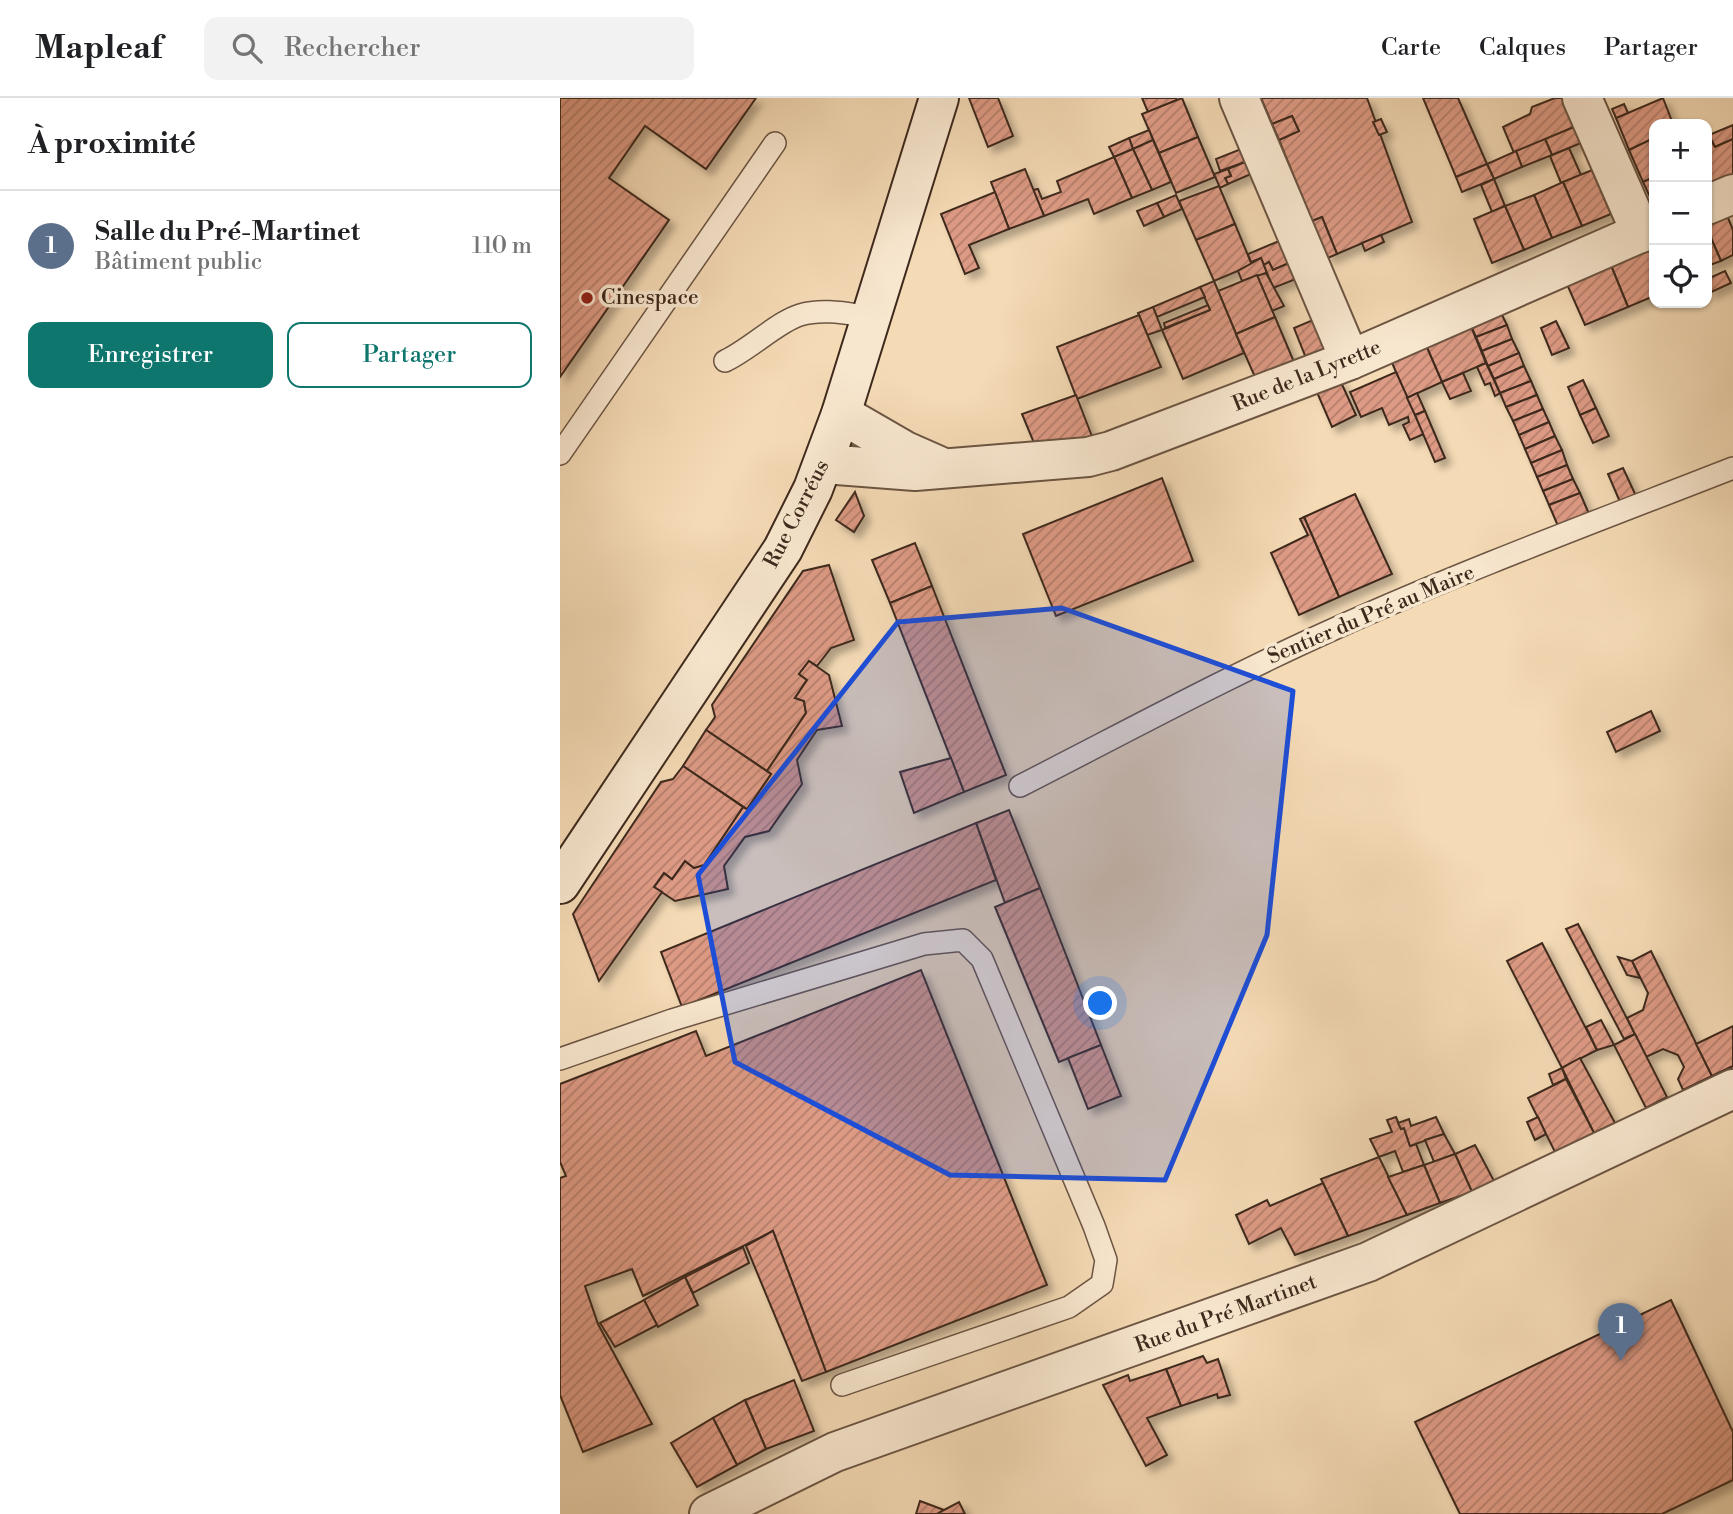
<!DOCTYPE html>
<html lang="fr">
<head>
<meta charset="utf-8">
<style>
	:root { --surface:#fff; --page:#f2f2f2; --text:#202124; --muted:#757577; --line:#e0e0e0; --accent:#0f766e }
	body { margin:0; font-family:"Libre Bodoni",serif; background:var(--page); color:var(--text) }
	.controls { position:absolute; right:21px; top:21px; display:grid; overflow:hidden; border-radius:14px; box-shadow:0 2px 5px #0004 }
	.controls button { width:63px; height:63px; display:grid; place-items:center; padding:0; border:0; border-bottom:2px solid var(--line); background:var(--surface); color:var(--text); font:35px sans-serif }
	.you { position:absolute; left:541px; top:906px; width:24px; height:24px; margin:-18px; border:5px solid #fff; border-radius:50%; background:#1a73e8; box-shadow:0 0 0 10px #1a73e833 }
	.badge { display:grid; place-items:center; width:46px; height:46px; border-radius:50%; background:var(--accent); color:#fff; font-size:23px; font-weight:700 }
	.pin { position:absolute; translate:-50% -58px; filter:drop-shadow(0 2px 4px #0008) }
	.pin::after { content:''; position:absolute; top:37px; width:24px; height:21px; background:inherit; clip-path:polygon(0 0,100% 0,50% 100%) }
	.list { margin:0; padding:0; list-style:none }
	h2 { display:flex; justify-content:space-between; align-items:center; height:91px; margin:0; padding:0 28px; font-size:30px }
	h2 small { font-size:23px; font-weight:400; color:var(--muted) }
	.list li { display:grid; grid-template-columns:46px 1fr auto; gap:21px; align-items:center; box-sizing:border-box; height:112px; padding:0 28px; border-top:2px solid var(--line) }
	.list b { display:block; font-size:26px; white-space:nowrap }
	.list p { margin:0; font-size:23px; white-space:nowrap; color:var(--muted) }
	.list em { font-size:23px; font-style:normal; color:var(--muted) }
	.actions { display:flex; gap:14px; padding:21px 28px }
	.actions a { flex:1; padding:16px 0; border:2px solid var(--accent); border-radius:14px; text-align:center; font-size:24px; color:var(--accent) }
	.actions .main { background:var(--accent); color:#fff }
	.icon { flex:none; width:38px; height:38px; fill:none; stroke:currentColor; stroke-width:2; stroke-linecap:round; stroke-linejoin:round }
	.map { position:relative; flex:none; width:1173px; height:1416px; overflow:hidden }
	header { display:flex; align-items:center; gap:42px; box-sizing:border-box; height:98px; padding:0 35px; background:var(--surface); border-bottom:2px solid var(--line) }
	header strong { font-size:33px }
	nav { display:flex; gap:38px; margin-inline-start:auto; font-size:24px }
	.search { width:490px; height:63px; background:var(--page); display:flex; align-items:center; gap:18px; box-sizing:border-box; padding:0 24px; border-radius:14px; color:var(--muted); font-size:26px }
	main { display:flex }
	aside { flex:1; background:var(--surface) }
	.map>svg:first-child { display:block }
	.building { fill:url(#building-hatch); stroke:#3e291d; stroke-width:2; filter:url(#shadow) }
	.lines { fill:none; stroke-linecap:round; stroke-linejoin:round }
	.lane-casing { stroke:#6c5543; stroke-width:24 }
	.street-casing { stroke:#6c5543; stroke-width:42 }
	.secondary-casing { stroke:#3e291d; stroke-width:42 }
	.lane { stroke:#f8e7cf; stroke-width:21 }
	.street { stroke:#f8e7cf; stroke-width:38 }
	.secondary { stroke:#f8e7cf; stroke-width:38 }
	.marked { fill:#1d4ed8; fill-opacity:0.2; stroke:#1d4ed8; stroke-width:5; stroke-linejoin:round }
	.poi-dot { fill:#8f2418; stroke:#f8e7cf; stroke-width:2.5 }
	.labels { text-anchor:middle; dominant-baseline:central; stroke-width:7; stroke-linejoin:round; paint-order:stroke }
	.poi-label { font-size:21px; fill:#3e291d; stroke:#f8e7cf; text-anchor:start }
	.street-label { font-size:21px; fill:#3e291d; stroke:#f8e7cf }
</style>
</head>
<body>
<header>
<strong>Mapleaf</strong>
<div class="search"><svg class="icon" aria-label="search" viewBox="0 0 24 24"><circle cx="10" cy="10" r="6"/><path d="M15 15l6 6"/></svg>Rechercher</div>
<nav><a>Carte</a><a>Calques</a><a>Partager</a></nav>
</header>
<main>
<aside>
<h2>À proximité<small></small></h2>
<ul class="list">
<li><span class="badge" style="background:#5c6f8a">1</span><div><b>Salle du Pré-Martinet</b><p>Bâtiment public</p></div><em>110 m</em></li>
</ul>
<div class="actions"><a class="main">Enregistrer</a><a>Partager</a></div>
</aside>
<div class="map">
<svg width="1173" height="1416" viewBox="0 0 1173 1416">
	<defs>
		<pattern id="building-hatch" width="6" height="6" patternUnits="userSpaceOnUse" patternTransform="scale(1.75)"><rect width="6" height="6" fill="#dd9a84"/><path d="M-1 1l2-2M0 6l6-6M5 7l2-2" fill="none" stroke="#b57e6b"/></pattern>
		<filter id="shadow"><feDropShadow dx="6" dy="6" stdDeviation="3.5" flood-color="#0004"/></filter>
	</defs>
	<rect width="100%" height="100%" fill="#f4dab5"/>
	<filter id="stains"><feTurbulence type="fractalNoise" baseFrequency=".00286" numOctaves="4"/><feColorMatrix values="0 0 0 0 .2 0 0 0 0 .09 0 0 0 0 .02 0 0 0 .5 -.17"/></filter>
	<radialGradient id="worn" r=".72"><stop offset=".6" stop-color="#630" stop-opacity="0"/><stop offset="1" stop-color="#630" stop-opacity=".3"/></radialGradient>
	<!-- building -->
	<g class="building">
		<polygon points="0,0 196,0 146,71 85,28 49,80 109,122 0,279"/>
		<polygon points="409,0 438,0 453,38 428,49"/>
		<polygon points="582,0 616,0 617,2 588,14"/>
		<polygon points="622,0 638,39 599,55 582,16"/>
		<polygon points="701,0 807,0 852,124 777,156 762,119 752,123 719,42 739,33 732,18 712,26"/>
		<polygon points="898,0 927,66 896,79 863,0"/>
		<polygon points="995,0 1002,0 1014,29 954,55 943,29 970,16 972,9"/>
		<polygon points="1103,0 1113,26 1094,26 1094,40 1069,52 1056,20"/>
		<polygon points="1064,6 1068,15 1056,20 1052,11"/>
		<polygon points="732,18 739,33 719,42 712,26"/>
		<polygon points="821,21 827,34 819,37 813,24"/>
		<polygon points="1173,27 1173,41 1155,49 1149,37"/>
		<polygon points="1014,29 1021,45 992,57 985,41"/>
		<polygon points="589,32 593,42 573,51 569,40"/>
		<polygon points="638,39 655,79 616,95 599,55"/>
		<polygon points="569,40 573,51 554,59 549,49"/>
		<polygon points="1094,40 1094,79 1083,84 1069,52"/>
		<polygon points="985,41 992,57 962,69 956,53"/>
		<polygon points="1173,41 1173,77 1147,88 1147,46 1152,44 1155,49"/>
		<polygon points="593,42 611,84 592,92 573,51"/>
		<polygon points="1009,50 1021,77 1001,85 990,58"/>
		<polygon points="573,51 592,92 572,100 554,59"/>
		<polygon points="681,51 685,64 660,73 656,61"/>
		<polygon points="956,53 962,69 934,81 927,66"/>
		<polygon points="554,59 572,100 534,116 528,101 484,118 473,92 478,91 482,101 501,94 497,83"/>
		<polygon points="685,64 691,76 668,86 665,80 671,78 668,71"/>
		<polygon points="927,66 934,81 902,94 896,79"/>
		<polygon points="465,71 484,118 449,131 431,84"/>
		<polygon points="668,71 671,78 665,80 668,86 660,90 654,76"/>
		<polygon points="1032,72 1051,116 1022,128 1003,84"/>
		<polygon points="1094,79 1094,102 1090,99 1083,84"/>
		<polygon points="934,81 945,108 932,114 921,87"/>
		<polygon points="1003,84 1022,128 992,140 974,97"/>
		<polygon points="659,88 675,126 636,142 619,103"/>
		<polygon points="435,94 449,131 409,147 419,170 405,176 381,116"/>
		<polygon points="616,97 622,111 604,119 597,105"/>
		<polygon points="974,97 992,140 964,152 945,108"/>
		<polygon points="597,105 604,119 584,128 577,113"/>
		<polygon points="945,108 964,152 932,165 914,121"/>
		<polygon points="1166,115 1173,132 1173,157 1161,163 1147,131 1147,123"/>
		<polygon points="762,119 777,156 768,160 752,123"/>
		<polygon points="675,126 692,167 654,183 636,142"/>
		<polygon points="1147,131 1161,163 1147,168"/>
		<polygon points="821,137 824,144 805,153 802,145"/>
		<polygon points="719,143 729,165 713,172 709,164 704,167 701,160 691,164 688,156"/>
		<polygon points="1094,146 1094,198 1068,209 1050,165"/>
		<polygon points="701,160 707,175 682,183 678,173"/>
		<polygon points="709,164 713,172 729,165 736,181 713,190 704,167"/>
		<polygon points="1050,165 1068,209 1025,227 1006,184"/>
		<polygon points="1165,173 1171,185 1149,195 1147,181"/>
		<polygon points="706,175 724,208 712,213 697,178"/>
		<polygon points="697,177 715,219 676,236 658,193"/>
		<polygon points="654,183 684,255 623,281 602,232 650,212 640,189"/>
		<polygon points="640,189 645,199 597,219 593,209"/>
		<polygon points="648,207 650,212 605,230 604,225"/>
		<polygon points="593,209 602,232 587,237 578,215"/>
		<polygon points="940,213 947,227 916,239 910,226"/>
		<polygon points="579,217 601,269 517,301 497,249"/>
		<polygon points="715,219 734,264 695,279 676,236"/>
		<polygon points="753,222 766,252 746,260 734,230"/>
		<polygon points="996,223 1009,250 992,257 981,230"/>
		<polygon points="910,226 926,265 882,284 865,245"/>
		<polygon points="947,227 952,241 922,253 916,239"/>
		<polygon points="952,241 959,255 928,268 922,253"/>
		<polygon points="865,245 882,284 847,300 830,260"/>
		<polygon points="959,255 964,268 934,281 928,268"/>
		<polygon points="926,265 940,295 935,298 930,285 925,287 917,269"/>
		<polygon points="964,268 971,283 940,295 934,281"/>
		<polygon points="836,274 864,336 850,342 843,327 849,324 848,319 829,327 822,310 801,319 790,294"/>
		<polygon points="903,275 911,293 890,301 882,284"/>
		<polygon points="780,282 796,317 772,329 756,292"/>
		<polygon points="1023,282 1036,310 1020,317 1008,289"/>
		<polygon points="971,283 977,297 946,309 940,295"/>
		<polygon points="857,295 865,313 855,317 847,300"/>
		<polygon points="516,297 533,341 474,345 462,316"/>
		<polygon points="977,297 983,311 953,323 946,309"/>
		<polygon points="1036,310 1049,338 1033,345 1020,317"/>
		<polygon points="983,311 989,324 959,337 953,323"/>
		<polygon points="865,313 885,360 875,364 855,317"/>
		<polygon points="989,324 995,338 965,351 959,337"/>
		<polygon points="995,338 1002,352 971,365 965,351"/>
		<polygon points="1002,352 1007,367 977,379 971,365"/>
		<polygon points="1007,367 1013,381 983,393 977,379"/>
		<polygon points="1063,370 1076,398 1060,404 1048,376"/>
		<polygon points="602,380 633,463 496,518 463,436"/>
		<polygon points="1013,381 1020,395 989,407 983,393"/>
		<polygon points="295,394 304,418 294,434 276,422"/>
		<polygon points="1020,395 1029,416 998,428 989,407"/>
		<polygon points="795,396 832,476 779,499 744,419"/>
		<polygon points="744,419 779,499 739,517 711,455 748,437 740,421"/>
		<polygon points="355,445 372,488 330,505 312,462"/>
		<polygon points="269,467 294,542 271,550 257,568 249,563 239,576 247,582 235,600 244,603 246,615 207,673 146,632 155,619 152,607 243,473"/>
		<polygon points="372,488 446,677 404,694 330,505"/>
		<polygon points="249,563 269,577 282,628 257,632 237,662 242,686 209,733 185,739 164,768 168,791 115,803 94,789 104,775 112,781 125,763 134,770 144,767 183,709 187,711 211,676 207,673 246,615 244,603 235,600 247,582 239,576"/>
		<polygon points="1091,613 1100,633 1056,654 1047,634"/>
		<polygon points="146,632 211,676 187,711 123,668"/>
		<polygon points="391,660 404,694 354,715 340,674"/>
		<polygon points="123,668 183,709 144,767 134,770 125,763 112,781 104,775 94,789 102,794 39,883 13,816 101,684 113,681"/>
		<polygon points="449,712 480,790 445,805 416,725"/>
		<polygon points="416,725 436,782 122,909 101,854"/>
		<polygon points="480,790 541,947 499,964 435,809"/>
		<polygon points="1018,826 1075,936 1064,941 1006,831"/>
		<polygon points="982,845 1037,952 1002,970 947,863"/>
		<polygon points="1091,853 1152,978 1123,992 1118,981 1124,969 1118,957 1103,951 1086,959 1067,920 1083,912 1088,895 1072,863"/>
		<polygon points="1058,859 1072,863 1080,880 1067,877"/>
		<polygon points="361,872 487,1187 266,1274 213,1133 83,1198 72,1171 25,1188 38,1226 92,1326 23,1354 0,1297 0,1080 6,1078 0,1064 0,986 136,933 146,958"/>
		<polygon points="1041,922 1054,947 1037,952 1026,929"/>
		<polygon points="1173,928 1173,968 1152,978 1136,946"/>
		<polygon points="1075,936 1107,999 1086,1010 1054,947"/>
		<polygon points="541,947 561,998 528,1011 508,960"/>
		<polygon points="1020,960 1055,1025 1034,1035 1002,970"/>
		<polygon points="1002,970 1006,981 993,987 989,976"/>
		<polygon points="1006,981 1034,1035 995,1054 968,1000"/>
		<polygon points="836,1019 841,1031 844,1030 850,1048 856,1046 864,1067 843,1074 835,1053 819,1059 810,1041 832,1034 827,1022"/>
		<polygon points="876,1019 884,1036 850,1048 844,1030 841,1031 838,1025 849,1021 851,1028"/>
		<polygon points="978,1019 986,1036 975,1042 967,1024"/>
		<polygon points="884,1036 895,1056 874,1064 865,1042"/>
		<polygon points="915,1047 934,1083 912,1094 895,1056"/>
		<polygon points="895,1056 912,1094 880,1105 864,1067"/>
		<polygon points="819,1059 847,1117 788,1138 761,1081"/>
		<polygon points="864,1067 880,1105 847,1117 828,1079"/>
		<polygon points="763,1085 788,1138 735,1157 721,1130 689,1146 676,1117 707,1102 710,1108"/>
		<polygon points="213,1133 266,1274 242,1283 186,1148"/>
		<polygon points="183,1149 189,1165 133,1195 125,1179"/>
		<polygon points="125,1179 138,1207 98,1229 84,1202"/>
		<polygon points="84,1202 97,1227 55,1249 40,1225"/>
		<polygon points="1111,1202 1173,1334 1173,1382 1102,1416 900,1416 855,1324"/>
		<polygon points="643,1258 647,1265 658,1261 670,1297 658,1300 657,1296 621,1308 606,1271"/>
		<polygon points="606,1271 621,1308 587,1320 607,1357 586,1368 543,1287 568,1277 570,1283"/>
		<polygon points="234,1282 254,1333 206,1351 185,1302"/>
		<polygon points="185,1302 206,1351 177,1367 153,1320"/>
		<polygon points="153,1320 177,1367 137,1389 111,1345"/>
		<polygon points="360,1403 384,1412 377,1416 356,1416"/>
		<polygon points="399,1404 405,1416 377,1416 384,1412"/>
	</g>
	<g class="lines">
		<defs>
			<g id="lane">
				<path d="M 165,263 C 189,252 219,223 240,217 C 263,210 289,216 312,219"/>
				<polyline points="0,356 215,45"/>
				<path d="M 460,688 C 564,635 667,579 774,531 C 905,472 1040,422 1173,370"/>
				<polyline points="0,961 112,922 364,846 403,842 422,861 534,1128 546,1162 542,1186 509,1209 282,1287"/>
			</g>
			<g id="street">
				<polyline points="679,0 790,262"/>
				<polyline points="1022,0 1081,135"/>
				<polyline points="1147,107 1173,96"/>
				<polyline points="281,316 345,353 379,368"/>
				<polyline points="264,366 355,373 528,359 551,353 790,262 1094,129"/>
				<polyline points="149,1416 275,1354 808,1164 1173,991"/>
			</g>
			<polyline id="secondary" points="0,786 223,451 253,391 281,316 379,0"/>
		</defs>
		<!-- lane casing -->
		<use href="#lane" class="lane-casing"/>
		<!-- street casing -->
		<use href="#street" class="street-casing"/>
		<!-- secondary casing -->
		<use href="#secondary" class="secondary-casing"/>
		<!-- lane -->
		<use href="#lane" class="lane"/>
		<!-- street -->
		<use href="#street" class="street"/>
		<!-- secondary -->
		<use href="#secondary" class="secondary"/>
	</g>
	<!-- marked area -->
	<path class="marked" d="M 502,510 L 733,593 L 707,837 L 605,1082 L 390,1077 L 175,964 L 138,777 L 338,524 Z"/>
	<!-- markers -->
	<circle class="poi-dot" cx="27" cy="200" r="7"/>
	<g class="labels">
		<!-- poi labels -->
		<g class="poi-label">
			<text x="41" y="200">Cinespace</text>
		</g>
		<!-- street labels -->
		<g class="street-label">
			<text transform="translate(747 278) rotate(-22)">Rue de la Lyrette</text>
			<text transform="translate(237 416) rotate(-63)">Rue Corréus</text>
			<text transform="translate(811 517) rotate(-23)">Sentier du Pré au Maire</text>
			<text transform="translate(666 1216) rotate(-20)">Rue du Pré Martinet</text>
		</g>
	</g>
	<rect width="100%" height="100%" filter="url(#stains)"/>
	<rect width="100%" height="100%" fill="url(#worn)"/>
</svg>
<div class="controls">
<button>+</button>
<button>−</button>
<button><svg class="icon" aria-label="locate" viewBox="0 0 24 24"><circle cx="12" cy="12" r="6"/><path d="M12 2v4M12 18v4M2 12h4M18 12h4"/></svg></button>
</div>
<div class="you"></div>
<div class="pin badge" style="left:1061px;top:1263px;background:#5c6f8a">1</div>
</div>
</main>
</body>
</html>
